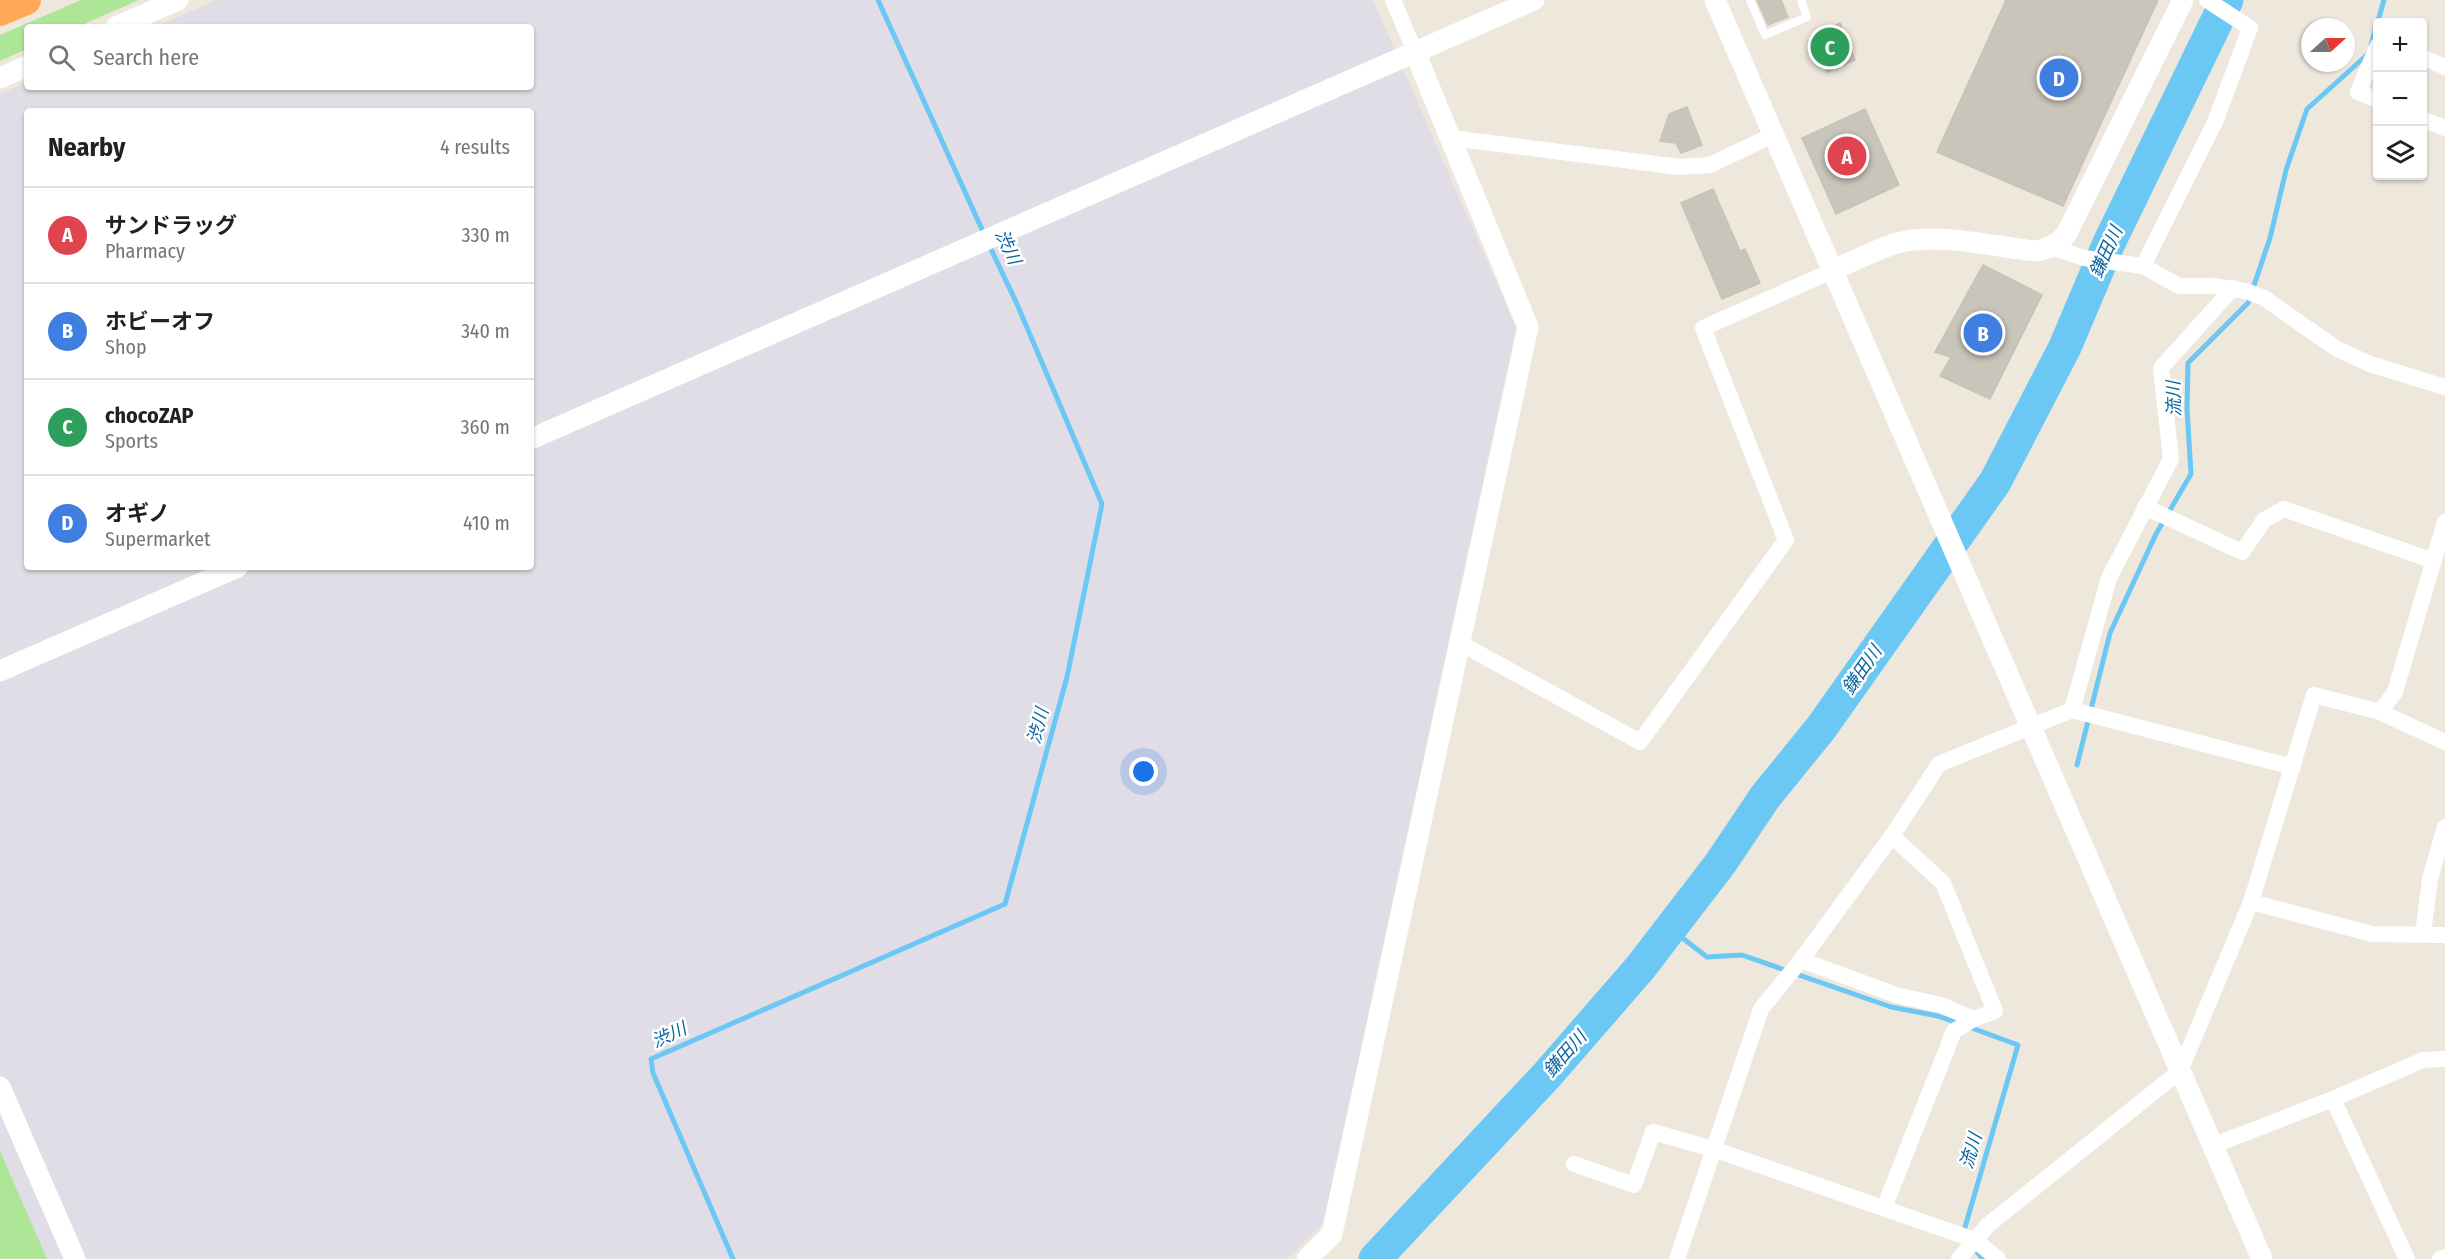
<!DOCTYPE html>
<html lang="en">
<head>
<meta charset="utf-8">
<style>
	:root { --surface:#fff; --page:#f6f6f6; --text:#202124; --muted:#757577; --line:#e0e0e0; --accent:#3853ff }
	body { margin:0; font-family:"Fira Sans Condensed","Noto Sans JP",sans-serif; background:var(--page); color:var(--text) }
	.controls { position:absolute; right:18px; top:18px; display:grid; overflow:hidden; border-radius:6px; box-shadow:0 2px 4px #0004 }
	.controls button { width:54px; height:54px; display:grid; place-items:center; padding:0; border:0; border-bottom:2px solid var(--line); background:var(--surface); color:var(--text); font:30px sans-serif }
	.compass { position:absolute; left:2301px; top:18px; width:54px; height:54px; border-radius:50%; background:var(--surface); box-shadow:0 2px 4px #0004; rotate:69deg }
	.you { position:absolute; left:1144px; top:772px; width:21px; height:21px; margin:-15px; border:4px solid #fff; border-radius:50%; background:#1a73e8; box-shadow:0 0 0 9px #1a73e833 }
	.badge { display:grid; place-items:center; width:39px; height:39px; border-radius:50%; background:var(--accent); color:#fff; font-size:20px; font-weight:700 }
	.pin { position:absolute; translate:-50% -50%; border:3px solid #fff; box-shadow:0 2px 6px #0006 }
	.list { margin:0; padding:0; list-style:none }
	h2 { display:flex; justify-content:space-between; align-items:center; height:78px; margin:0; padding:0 24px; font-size:26px }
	h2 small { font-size:20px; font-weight:400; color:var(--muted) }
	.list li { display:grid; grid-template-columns:39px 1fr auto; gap:18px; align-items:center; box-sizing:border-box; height:96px; padding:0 24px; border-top:2px solid var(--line) }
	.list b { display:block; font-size:22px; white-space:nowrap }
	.list p { margin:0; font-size:20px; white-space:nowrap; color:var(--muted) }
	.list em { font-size:20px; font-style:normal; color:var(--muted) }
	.icon { flex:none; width:33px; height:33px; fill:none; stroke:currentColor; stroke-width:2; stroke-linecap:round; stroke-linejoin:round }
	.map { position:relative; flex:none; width:2445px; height:1259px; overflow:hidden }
	.search { position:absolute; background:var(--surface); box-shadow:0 2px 4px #0004; left:24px; top:24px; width:510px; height:66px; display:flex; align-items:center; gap:15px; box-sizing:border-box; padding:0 21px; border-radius:6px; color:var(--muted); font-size:22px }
	.panel { position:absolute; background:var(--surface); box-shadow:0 2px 4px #0004; left:24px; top:108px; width:510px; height:462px; border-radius:6px }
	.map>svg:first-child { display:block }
	.industrial { fill:#e0dde6; fill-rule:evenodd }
	.green { fill:#aee697 }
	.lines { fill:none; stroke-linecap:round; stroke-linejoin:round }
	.stream { stroke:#6bc8f4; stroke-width:5 }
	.river { stroke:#6bc8f4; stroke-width:33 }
	.building { fill:#c9c5bb; stroke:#c9c3b6; stroke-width:1.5 }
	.service { stroke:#fff; stroke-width:8 }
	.minor { stroke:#fff; stroke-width:16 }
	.tertiary { stroke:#fff; stroke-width:21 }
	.motorway { stroke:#ffa856; stroke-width:30 }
	.labels { text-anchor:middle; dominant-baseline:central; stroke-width:5; stroke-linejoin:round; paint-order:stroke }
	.water-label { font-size:18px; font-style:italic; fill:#0865a2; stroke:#fff }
</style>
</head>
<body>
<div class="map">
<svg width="2445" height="1259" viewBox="0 0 2445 1259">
	<rect width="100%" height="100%" fill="#ede7dc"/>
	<!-- industrial -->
	<path class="industrial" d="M 217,0 L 1373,0 L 1516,328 L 1323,1223 L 1287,1259 L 0,1259 L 0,94 L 27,82 L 27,87 L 531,87 L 531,27 L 155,27 ZM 27,111 L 531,111 L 531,567 L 27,567 Z"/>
	<!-- green -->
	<g class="green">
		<polygon points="81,0 139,0 77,27 27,27 27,49 0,61 0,35"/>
		<polygon points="0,1151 47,1259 0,1259"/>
	</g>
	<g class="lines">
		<!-- stream -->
		<g class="stream">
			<polyline points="878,0 985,236"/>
			<polyline points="2371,45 2384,0"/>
			<polyline points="2077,765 2110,633 2156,534 2191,474 2187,409 2188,363 2248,303 2270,238 2286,170 2307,109 2368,54"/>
			<polyline points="1671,929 1707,957 1742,955 1891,1007 1938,1016 1960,1024"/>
			<polyline points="1963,1234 2018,1045 1969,1027"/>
			<polyline points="1976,1251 1983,1259"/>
			<polyline points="733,1259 653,1073 651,1059 1005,904 1067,677 1102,504 1017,304 989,245"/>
		</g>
		<!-- river -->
		<polyline class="river" points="1375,1259 1547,1075 1640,968 1720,864 1765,797 1821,728 1995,482 2065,347 2109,243 2227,0"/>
	</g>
	<!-- building -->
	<g class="building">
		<polygon points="1757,0 1781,0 1788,17 1768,25"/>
		<polygon points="2006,0 2158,0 2063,206 1937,152"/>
		<polygon points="1840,23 1855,60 1827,72 1813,36"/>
		<polygon points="1687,107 1702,145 1681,153 1676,143 1660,141 1669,114"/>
		<polygon points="1865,109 1899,185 1836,214 1802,138"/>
		<polygon points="1713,189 1740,251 1745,249 1760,283 1722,299 1681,203"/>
		<polygon points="1983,265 2042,295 1990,399 1940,376 1951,357 1935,352"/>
	</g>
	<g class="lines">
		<!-- service -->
		<polyline class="service" points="1750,0 1765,35 1807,17 1801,0"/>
		<!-- minor -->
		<g class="minor">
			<polyline points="1393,0 1415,52"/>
			<polyline points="2378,45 2358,92 2378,100"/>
			<polyline points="2422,57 2445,67"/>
			<polyline points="2422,119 2445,128"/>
			<polyline points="1451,138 1679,167 1710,165 1773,135"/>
			<polyline points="2051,247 2084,258 2143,266 2179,286 2213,286 2246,291 2264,298 2337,349 2370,364 2445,387"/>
			<polyline points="2143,266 2215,122 2250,28 2207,0"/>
			<polyline points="2145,507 2242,552 2264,520 2284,509 2434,561"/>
			<polyline points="1460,643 1640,742 1786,540 1703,328 1832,271"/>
			<polyline points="2072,710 2109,578 2171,459 2161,368 2233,288"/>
			<polyline points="2380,712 2395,692 2445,522"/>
			<polyline points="2251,902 2372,934 2445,935"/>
			<polyline points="2423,934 2430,879 2445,827"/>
			<polyline points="1801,960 1896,995 1941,1005 1974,1019"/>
			<polyline points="2212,1146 2333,1099"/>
			<polyline points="1574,1164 1634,1185 1653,1132 1713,1149 1975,1240 1998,1259"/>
			<polyline points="1884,1208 1954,1031 1974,1019 1995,1011 1943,883 1892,836"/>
			<polyline points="1677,1259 1761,1009 1801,960 1892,836 1939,764 2072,710 2293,767"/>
			<polyline points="1959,1259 1988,1225 2180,1071 2251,902 2314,695 2380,712 2445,742"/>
			<polyline points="2407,1259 2333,1099 2423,1060 2445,1059"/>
			<polyline points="2440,1259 2445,1257"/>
		</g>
		<!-- tertiary -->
		<g class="tertiary">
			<polyline points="1715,0 2262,1259"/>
			<polyline points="116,27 178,0"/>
			<polyline points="0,78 27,66"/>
			<path d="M 1832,271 C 1853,261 1875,250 1897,243 C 1940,232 1993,247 2037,251 C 2050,248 2057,244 2066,235 L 2183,0"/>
			<polyline points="531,439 1534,0"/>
			<polyline points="0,671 238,567"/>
			<polyline points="0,1087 75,1259"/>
			<polyline points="1307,1259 1332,1234 1528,327 1415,52"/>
		</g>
		<!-- motorway -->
		<polyline class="motorway" points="0,11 26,0"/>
	</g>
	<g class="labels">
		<!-- water labels -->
		<g class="water-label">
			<text transform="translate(1008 247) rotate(65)">渋川</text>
			<text transform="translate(2106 252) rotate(-66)">鎌田川</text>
			<text transform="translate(2174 399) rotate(-92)">流川</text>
			<text transform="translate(1862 670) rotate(-55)">鎌田川</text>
			<text transform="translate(1038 726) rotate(-75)">渋川</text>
			<text transform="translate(669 1035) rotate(-25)">渋川</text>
			<text transform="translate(1565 1054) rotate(-49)">鎌田川</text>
			<text transform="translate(1971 1151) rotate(-74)">流川</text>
		</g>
	</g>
</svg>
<div class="controls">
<button>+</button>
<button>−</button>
<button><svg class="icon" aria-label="layers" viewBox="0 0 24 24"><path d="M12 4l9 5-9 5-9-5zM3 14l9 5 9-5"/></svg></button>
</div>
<svg class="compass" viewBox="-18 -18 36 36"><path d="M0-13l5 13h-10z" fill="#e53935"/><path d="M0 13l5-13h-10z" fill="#757577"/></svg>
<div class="you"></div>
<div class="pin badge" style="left:1847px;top:156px;background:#e0444e">A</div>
<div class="pin badge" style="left:1983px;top:333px;background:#3f7fe0">B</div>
<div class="pin badge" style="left:1830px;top:47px;background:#2e9e5b">C</div>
<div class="pin badge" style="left:2059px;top:78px;background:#3f7fe0">D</div>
<div class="search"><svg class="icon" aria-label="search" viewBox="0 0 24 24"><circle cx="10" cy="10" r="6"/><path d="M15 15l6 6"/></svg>Search here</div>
<section class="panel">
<h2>Nearby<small>4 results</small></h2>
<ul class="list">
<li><span class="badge" style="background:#e0444e">A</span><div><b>サンドラッグ</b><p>Pharmacy</p></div><em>330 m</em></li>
<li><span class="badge" style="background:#3f7fe0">B</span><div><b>ホビーオフ</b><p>Shop</p></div><em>340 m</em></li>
<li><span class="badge" style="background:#2e9e5b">C</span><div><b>chocoZAP</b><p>Sports</p></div><em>360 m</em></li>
<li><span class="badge" style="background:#3f7fe0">D</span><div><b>オギノ</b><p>Supermarket</p></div><em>410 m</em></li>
</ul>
</section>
</div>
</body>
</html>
